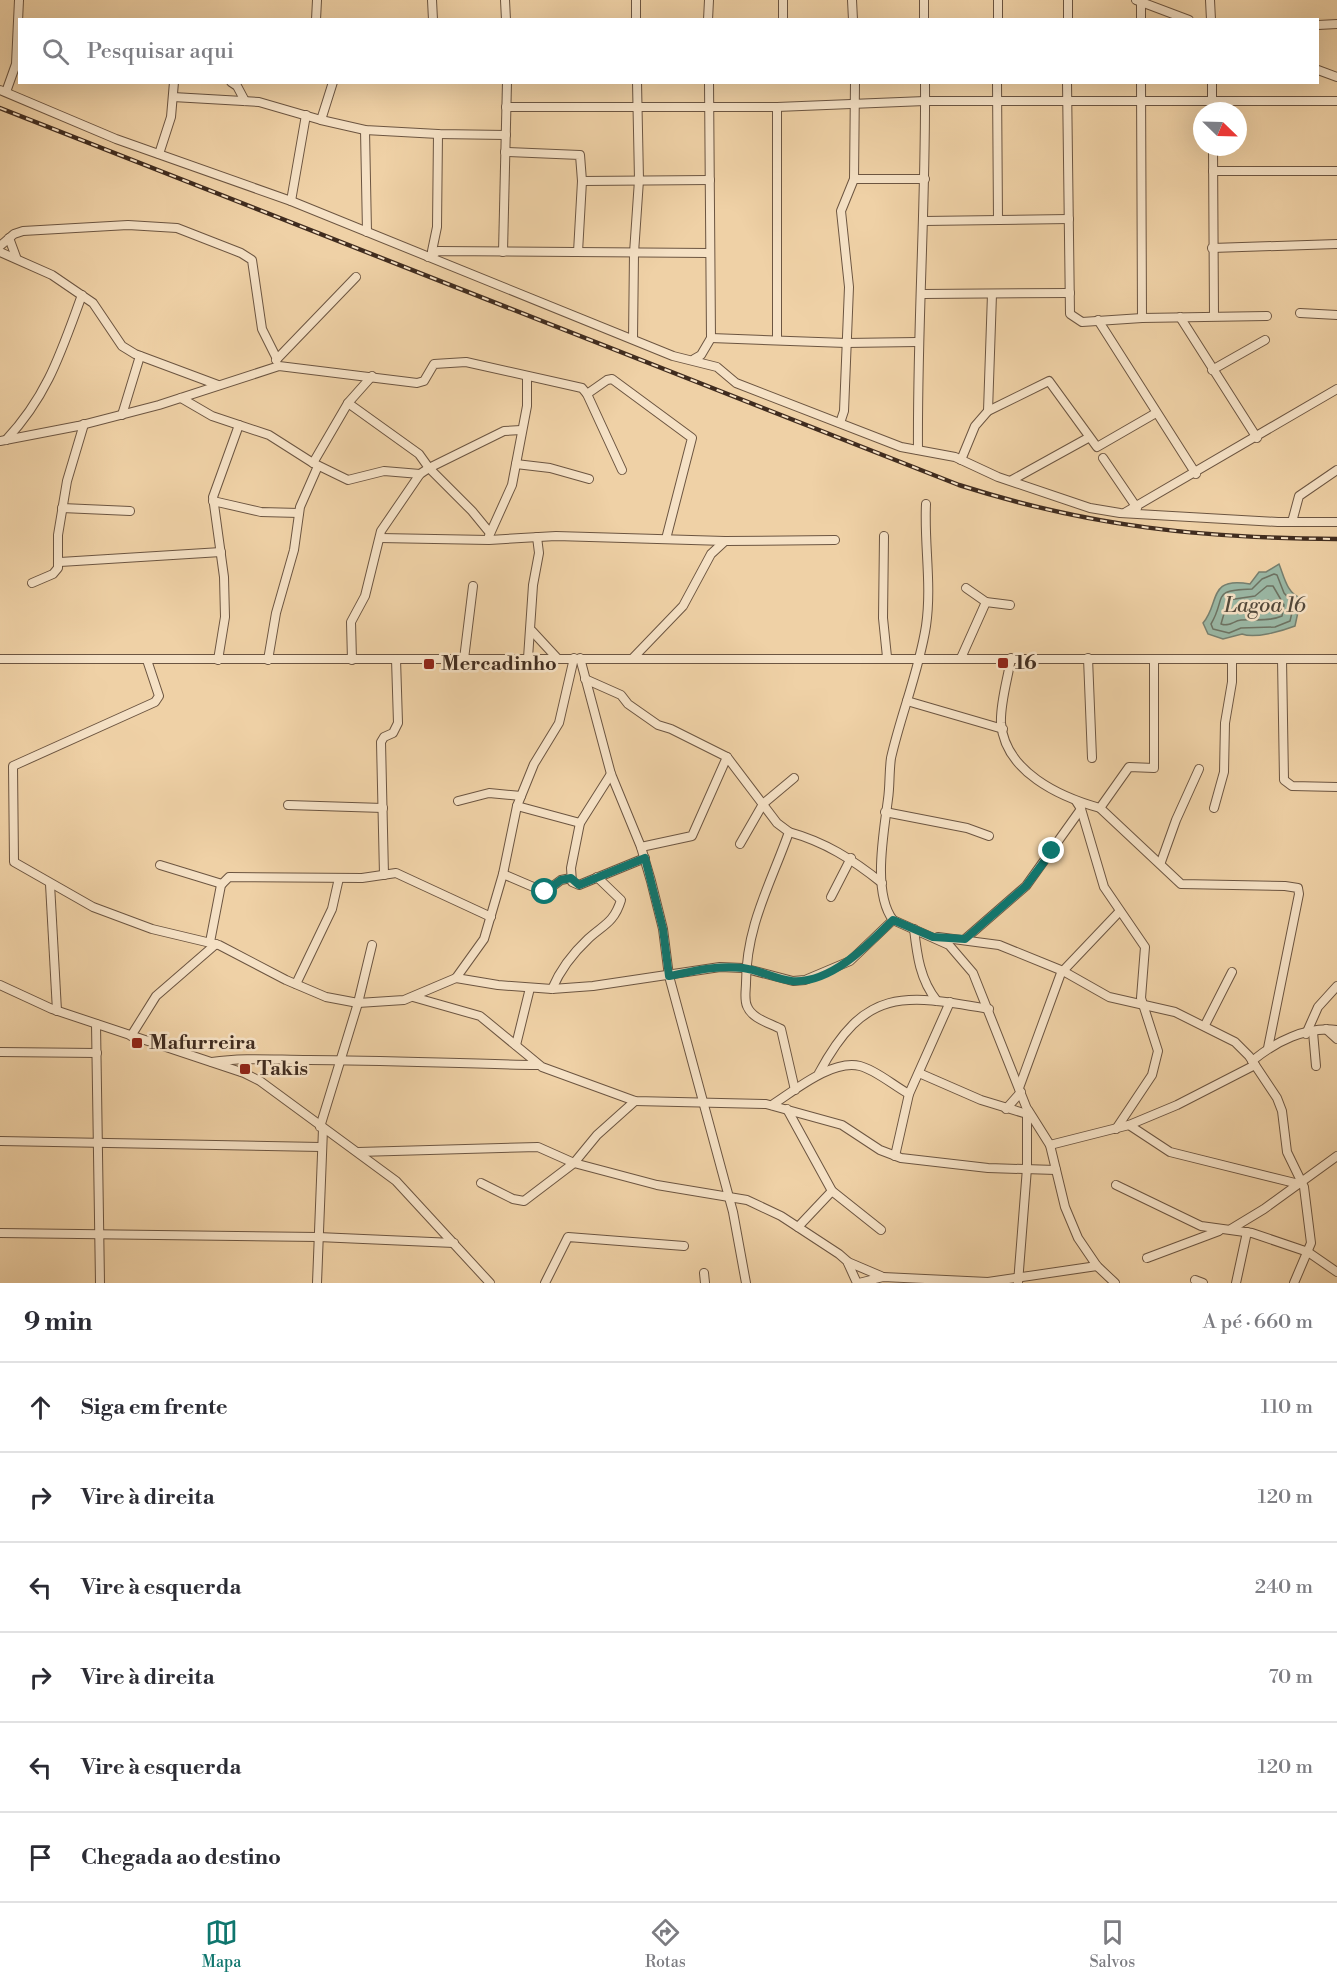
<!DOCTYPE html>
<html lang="pt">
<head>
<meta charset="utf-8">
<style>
	:root { --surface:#fff; --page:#f7f7f7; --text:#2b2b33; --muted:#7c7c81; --line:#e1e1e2; --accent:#0f766e }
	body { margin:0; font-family:"Libre Bodoni",serif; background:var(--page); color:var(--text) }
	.compass { position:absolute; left:1193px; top:102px; width:54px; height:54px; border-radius:50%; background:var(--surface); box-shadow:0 6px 24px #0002; rotate:113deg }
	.stop { position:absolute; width:18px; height:18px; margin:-14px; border:4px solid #0f766e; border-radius:50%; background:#fff }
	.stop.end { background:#0f766e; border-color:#fff; box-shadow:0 2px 6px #0008 }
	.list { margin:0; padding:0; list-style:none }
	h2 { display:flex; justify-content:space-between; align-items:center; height:78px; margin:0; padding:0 24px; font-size:26px }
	h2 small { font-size:20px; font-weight:400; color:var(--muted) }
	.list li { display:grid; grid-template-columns:39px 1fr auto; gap:18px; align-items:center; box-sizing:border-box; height:90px; padding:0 24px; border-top:2px solid var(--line) }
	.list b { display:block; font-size:22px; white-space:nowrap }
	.list em { font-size:20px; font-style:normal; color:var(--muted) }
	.icon { flex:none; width:33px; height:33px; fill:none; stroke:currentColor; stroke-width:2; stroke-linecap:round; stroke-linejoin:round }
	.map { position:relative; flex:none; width:1337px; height:1283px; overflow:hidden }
	.search { position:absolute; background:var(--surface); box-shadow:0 6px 24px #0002; left:18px; right:18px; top:18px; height:66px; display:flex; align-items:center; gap:15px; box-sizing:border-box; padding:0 21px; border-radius:0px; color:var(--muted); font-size:22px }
	.sheet { height:618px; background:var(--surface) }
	nav { display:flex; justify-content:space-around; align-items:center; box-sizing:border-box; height:84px; border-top:2px solid var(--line); background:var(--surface); font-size:16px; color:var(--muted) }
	nav a { display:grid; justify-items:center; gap:3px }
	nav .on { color:var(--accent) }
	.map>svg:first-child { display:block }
	.water { fill:#9ab7a4; stroke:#767f6f; stroke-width:1.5 }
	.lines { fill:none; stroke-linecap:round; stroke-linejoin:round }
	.shore { stroke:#6d7262; stroke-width:1.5 }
	.minor-casing { stroke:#6c5541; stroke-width:10 }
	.minor { stroke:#f5e1c5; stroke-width:8 }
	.rail-casing { stroke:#402c1f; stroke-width:4.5 }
	.rail { stroke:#f5e1c5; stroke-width:2; stroke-dasharray:7; stroke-linecap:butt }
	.route { stroke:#0f766e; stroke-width:8 }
	.poi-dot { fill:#8f2418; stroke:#f5e1c5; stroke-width:2 }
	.labels { text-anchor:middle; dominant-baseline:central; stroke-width:5; stroke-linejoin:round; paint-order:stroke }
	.poi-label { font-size:20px; font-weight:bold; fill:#402c1f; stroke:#f5e1c5; text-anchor:start }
	.water-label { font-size:21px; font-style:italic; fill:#52483a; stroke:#f5e1c5 }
</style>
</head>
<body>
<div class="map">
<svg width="1337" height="1283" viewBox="0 0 1337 1283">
	<rect width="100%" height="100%" fill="#efd1a6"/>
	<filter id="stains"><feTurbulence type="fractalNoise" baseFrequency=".00333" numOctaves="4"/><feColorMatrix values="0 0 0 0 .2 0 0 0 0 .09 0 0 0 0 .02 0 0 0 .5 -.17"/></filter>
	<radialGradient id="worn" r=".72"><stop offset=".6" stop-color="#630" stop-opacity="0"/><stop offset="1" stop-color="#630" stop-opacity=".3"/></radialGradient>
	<!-- water -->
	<path class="water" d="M 1279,564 C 1284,576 1287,594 1301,598 L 1295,626 C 1282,631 1255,639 1242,634 L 1223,639 L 1208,634 L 1203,623 C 1220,604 1207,576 1250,584 L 1259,572 L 1266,572 Z"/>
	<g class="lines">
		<!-- shore -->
		<g class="shore">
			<path d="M 1274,574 L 1277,575 L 1284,593 L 1294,604 L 1290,621 L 1275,627 L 1241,628 L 1229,633 L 1213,629 L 1211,624 C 1227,597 1210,590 1252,589 L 1262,579 Z"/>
			<path d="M 1267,586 L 1273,586 L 1284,605 L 1282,616 C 1268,622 1254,619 1241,620 C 1233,621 1230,627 1221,624 L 1228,600 L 1255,596 Z"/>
			<polygon points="1268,600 1274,606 1272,610 1246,610 1247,606 1254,607"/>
		</g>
		<defs>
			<g id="minor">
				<polyline points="432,0 433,20"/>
				<polyline points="505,0 506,20"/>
				<polyline points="636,0 636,20"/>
				<polyline points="783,0 783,20"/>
				<polyline points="852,0 853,20"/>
				<polyline points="924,0 924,20"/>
				<polyline points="1136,0 1189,20"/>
				<polyline points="1210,0 1211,20"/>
				<polyline points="316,20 317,0"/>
				<polyline points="708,20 709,0"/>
				<polyline points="998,20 998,0"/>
				<polyline points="1068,20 1068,0"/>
				<polyline points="1141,20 1141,2"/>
				<polyline points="1318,25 1337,24"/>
				<polyline points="1318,70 1337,77"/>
				<polyline points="231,82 237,86 245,101"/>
				<polyline points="997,82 998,220"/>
				<polyline points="1067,82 1070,314 1082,322 1142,318 1267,316"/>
				<polyline points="1141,82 1142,318"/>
				<polyline points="1212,82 1212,111"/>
				<polyline points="0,90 116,139 291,201 673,356 717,367 736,383 901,447 955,457 998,477 1090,508 1120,513 1278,522 1337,522"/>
				<polyline points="6,92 16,64 19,0"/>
				<polyline points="173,97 259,102 321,120 365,130 438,134 506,135"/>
				<polyline points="506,107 777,107 925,101 1337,101"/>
				<polyline points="321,120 333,82"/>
				<polyline points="365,130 367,232"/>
				<polyline points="1213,147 1214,316"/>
				<polyline points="505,152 580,155 582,181 578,252"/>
				<polyline points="159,154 171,117 174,82"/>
				<polyline points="1213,171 1337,171"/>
				<polyline points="854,179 925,179"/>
				<polyline points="582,181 710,180"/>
				<polyline points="291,201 306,115"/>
				<polyline points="924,221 1069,219"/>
				<polyline points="9,238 16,257"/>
				<polyline points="0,246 14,234 23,231 128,225 177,228 241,253 252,260 262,329 277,359"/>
				<polyline points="1212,248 1337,244"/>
				<polyline points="432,251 437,227 438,134"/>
				<polyline points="0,252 52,275 93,303 122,346 135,354 218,385"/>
				<polyline points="503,252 507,82"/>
				<polyline points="428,257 438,251 709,253"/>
				<polyline points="922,294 1070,293"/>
				<polyline points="1300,313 1337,315"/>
				<polyline points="1180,317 1257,438"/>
				<polyline points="1098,320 1196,474"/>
				<polyline points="711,338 846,343 917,342"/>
				<polyline points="633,339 634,253 639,180 637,82"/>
				<polyline points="777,339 777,107"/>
				<polyline points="694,359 701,355 711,338 709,82"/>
				<polyline points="276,360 356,277"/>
				<polyline points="1212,370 1265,340"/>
				<polyline points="587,394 607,380 612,379 692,438 666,539"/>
				<polyline points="181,398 212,416 269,435 313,463 348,480 384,471 420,474"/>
				<polyline points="348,403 419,454 429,468 472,511 490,533"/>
				<polyline points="988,411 1049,381 1097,447 1156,413"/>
				<polyline points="122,415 140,356"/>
				<polyline points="840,423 844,411 849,287 841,211 854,179 855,82"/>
				<path d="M 6,440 C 48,395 61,352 82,295"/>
				<polyline points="0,441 78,426 159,405 279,366 417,383 424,381 434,364 466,362 582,388 587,394 622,470"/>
				<path d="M 918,450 C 917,327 926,205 925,82"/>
				<polyline points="1103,458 1137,508"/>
				<polyline points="961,460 975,426 988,411 992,294"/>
				<polyline points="313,463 348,403 372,376"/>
				<polyline points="516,464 550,468 589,479"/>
				<polyline points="1012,480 1088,438"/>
				<polyline points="213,501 261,512 299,513"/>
				<path d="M 926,504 C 924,545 932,584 926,626 C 919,671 901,714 891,758 C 889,772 890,786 888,799 C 884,832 872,892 893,920 L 949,945 L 973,973 L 1027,1109 L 1027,1168 L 1018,1283"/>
				<polyline points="62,508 130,511"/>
				<polyline points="1126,512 1337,389"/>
				<polyline points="1292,522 1299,496 1337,470"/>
				<polyline points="489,536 512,485 527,406 527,376"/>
				<polyline points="884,536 883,618 887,657"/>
				<polyline points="380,538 489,540 556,536 725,541"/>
				<polyline points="60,562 221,552"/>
				<polyline points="32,583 53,574 58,568 58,535 67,481 84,424"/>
				<polyline points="966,588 986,602"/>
				<polyline points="532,631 557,658"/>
				<polyline points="528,658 533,585 539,553 537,537"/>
				<polyline points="580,658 611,774 641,847 651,881 663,929 669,976 733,1212 746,1283"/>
				<polyline points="633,658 683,606 711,554 725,541 835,540"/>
				<polyline points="961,658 986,602 1010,605"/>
				<path d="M 1011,658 C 1008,678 1000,703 1001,723 C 1005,772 1060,797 1100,808 L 1129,767 L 1154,768 L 1154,659"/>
				<polyline points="1088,658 1092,758"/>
				<polyline points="0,659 1337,659"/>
				<polyline points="464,659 473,586"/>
				<polyline points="1282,659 1284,780 1292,786 1337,787"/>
				<polyline points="147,660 159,696 155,702 13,766 14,862 93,907 152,929 219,945 286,980 326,997 358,1003 404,1000 456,978 484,939 503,874 517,806 534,764 559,723 574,658"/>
				<polyline points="218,660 225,617 224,577 213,497 239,425"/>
				<polyline points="268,660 276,613 294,550 300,507 318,466"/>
				<polyline points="352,660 351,622 365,596 381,531 420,474 429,468 504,431 521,430"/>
				<path d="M 585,679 L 621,695 L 628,704 L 658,725 L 671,729 L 727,757 L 777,823 L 789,832 C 771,883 746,926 746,983 C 746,990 744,999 747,1006 C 752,1019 770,1023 781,1029 L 795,1090"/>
				<polyline points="907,701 1003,729"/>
				<polyline points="611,774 580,823 571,868 572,882 579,885 645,858"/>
				<polyline points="458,801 489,793 521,796"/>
				<polyline points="1076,801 1081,809 1104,887 1145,947 1141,998 1158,1051 1152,1075 1116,1129"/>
				<polyline points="288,805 383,808"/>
				<polyline points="517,806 580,823"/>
				<polyline points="1100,808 1181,884 1285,886 1298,888 1299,894 1268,1048"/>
				<polyline points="1214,808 1224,772 1225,723 1232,682 1232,659"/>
				<polyline points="885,812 967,828 989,836"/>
				<path d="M 789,832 C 825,842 852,859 882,883"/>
				<polyline points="740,844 763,804 794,778"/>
				<polyline points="641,847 692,836 727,757"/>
				<polyline points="1161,862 1176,820 1199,769"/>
				<polyline points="160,865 222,884"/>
				<polyline points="503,874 545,892 561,880 571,878"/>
				<polyline points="384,875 381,742 384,737 393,733 398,723 396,659"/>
				<polyline points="50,884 57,1011"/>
				<polyline points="831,897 851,858"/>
				<path d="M 914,929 C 917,955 920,980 937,1001"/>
				<polyline points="938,937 999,945 1063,971 1109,997 1175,1012 1235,1042 1249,1056 1277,1098 1282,1111 1287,1152 1304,1187 1311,1243 1294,1283"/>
				<polyline points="965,939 1026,886 1081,809"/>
				<polyline points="210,942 221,885 229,877 362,878 396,873 491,917"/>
				<polyline points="456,978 498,985 552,989 593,986 720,967 743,968 793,981 805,980 850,961 893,920"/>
				<polyline points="296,984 332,909 339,878"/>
				<polyline points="0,985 52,1009 244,1073 260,1081 396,1181 490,1283"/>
				<path d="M 552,989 C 561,968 572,954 588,939 C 603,925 614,923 621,900 L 597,877"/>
				<polyline points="413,997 480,1016 542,1067 635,1101 766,1104 842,1125 880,1150 901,1158 988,1168 1056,1170"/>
				<polyline points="96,1024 100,1283"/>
				<polyline points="1205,1025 1232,972"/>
				<polyline points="1326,1029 1337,1039"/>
				<polyline points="1313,1032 1316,1066"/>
				<polyline points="1306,1034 1318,1007 1337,986"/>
				<polyline points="131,1036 156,996 216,944"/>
				<polyline points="516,1045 530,988"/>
				<polyline points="0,1052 97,1053"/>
				<path d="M 1252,1061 C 1275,1042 1306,1026 1337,1030"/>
				<path d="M 212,1062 C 244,1057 276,1060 309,1060 C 385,1060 461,1064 538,1065"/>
				<path d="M 819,1073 C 865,987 903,994 989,1009"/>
				<polyline points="919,1073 981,1100 1027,1114"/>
				<polyline points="1019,1088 1061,973 1119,912"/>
				<path d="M 772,1105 C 794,1091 832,1059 860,1066 C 876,1070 894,1086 909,1094"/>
				<polyline points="787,1109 832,1191 881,1230"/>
				<polyline points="1006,1109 1021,1092"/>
				<polyline points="1028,1110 1050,1145 1065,1207 1078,1238 1097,1266 1115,1283"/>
				<polyline points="1129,1125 1170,1152 1299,1184"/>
				<polyline points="320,1127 358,1003 372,945"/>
				<polyline points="0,1141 321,1147"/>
				<polyline points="1050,1145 1129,1125 1177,1105 1255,1065"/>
				<polyline points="358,1152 538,1147 574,1163 657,1185 747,1200 781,1216 839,1254 847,1261 857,1283"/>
				<polyline points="895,1156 909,1094 950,1002"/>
				<polyline points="481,1183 513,1199 524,1201 574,1163 597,1135 635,1101"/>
				<polyline points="1116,1185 1201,1226 1252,1233 1308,1252 1337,1272"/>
				<polyline points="798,1227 832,1191"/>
				<polyline points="1231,1229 1264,1209 1337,1156"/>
				<polyline points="0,1233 318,1237 454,1243"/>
				<polyline points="1147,1258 1219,1231"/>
				<polyline points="848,1262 881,1276"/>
				<polyline points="704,1273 705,1283"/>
				<polyline points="1195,1280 1203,1283"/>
				<polyline points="317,1283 323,1129"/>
				<polyline points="545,1283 568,1237 684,1246"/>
				<polyline points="859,1283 883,1277 988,1282 1097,1266"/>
				<polyline points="1236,1283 1247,1232"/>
			</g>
		</defs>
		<!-- minor casing -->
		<use href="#minor" class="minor-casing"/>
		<!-- minor -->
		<use href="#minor" class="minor"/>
		<defs>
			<path id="rail" d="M 0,108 L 959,485 C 1091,527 1200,538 1337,539"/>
		</defs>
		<!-- rail casing -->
		<use href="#rail" class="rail-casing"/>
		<!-- rail -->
		<use href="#rail" class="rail"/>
	</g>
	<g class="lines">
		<!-- route -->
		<path class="route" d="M 545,892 L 561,880 L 571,878 L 579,885 L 645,858 L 663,929 L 669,976 C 694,971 717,965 743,968 C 759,970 775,979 792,981 C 831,984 869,944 893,920 L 933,937 L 965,939 L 1026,886 L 1052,851"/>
	</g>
	<!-- markers -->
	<g class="poi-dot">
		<rect x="997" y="657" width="12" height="12" rx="3"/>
		<rect x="423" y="658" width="12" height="12" rx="3"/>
		<rect x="131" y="1037" width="12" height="12" rx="3"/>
		<rect x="239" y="1063" width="12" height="12" rx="3"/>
	</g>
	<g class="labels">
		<!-- poi labels -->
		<g class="poi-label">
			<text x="1015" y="663">16</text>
			<text x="441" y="664">Mercadinho</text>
			<text x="149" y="1043">Mafurreira</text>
			<text x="257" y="1069">Takis</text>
		</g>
		<!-- water labels -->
		<g class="water-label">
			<text x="1265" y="606">Lagoa 16</text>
		</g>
	</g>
	<rect width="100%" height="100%" filter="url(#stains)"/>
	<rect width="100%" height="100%" fill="url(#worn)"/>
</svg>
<svg class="compass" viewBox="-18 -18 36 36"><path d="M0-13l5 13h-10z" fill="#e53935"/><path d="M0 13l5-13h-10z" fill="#7c7c81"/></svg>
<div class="stop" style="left:545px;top:892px"></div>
<div class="stop end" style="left:1052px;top:851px"></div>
<div class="search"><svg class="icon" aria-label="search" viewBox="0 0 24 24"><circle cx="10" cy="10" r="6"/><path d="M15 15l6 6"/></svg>Pesquisar aqui</div>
</div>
<section class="sheet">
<h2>9 min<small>A pé · 660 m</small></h2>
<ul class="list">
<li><svg class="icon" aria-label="ahead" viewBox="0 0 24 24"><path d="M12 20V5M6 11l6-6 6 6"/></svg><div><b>Siga em frente</b></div><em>110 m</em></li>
<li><svg class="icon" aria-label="right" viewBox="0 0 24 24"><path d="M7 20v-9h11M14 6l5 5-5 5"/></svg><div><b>Vire à direita</b></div><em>120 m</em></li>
<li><svg class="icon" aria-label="left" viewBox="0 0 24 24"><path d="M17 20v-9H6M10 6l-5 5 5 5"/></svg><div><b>Vire à esquerda</b></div><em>240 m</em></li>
<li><svg class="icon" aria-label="right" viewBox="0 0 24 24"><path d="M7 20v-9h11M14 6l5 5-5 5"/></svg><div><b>Vire à direita</b></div><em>70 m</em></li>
<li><svg class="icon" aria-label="left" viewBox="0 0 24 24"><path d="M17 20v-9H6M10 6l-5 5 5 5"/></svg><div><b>Vire à esquerda</b></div><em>120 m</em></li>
<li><svg class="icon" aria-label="arrive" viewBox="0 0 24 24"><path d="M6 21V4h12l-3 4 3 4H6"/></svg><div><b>Chegada ao destino</b></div></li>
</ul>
</section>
<nav>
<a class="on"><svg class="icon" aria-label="map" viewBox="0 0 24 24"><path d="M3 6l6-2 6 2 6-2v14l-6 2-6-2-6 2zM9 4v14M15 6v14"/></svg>Mapa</a>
<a><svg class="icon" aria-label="directions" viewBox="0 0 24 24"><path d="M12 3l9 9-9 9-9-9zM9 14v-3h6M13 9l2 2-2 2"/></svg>Rotas</a>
<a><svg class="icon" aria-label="saved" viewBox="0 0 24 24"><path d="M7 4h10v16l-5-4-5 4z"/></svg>Salvos</a>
</nav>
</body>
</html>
